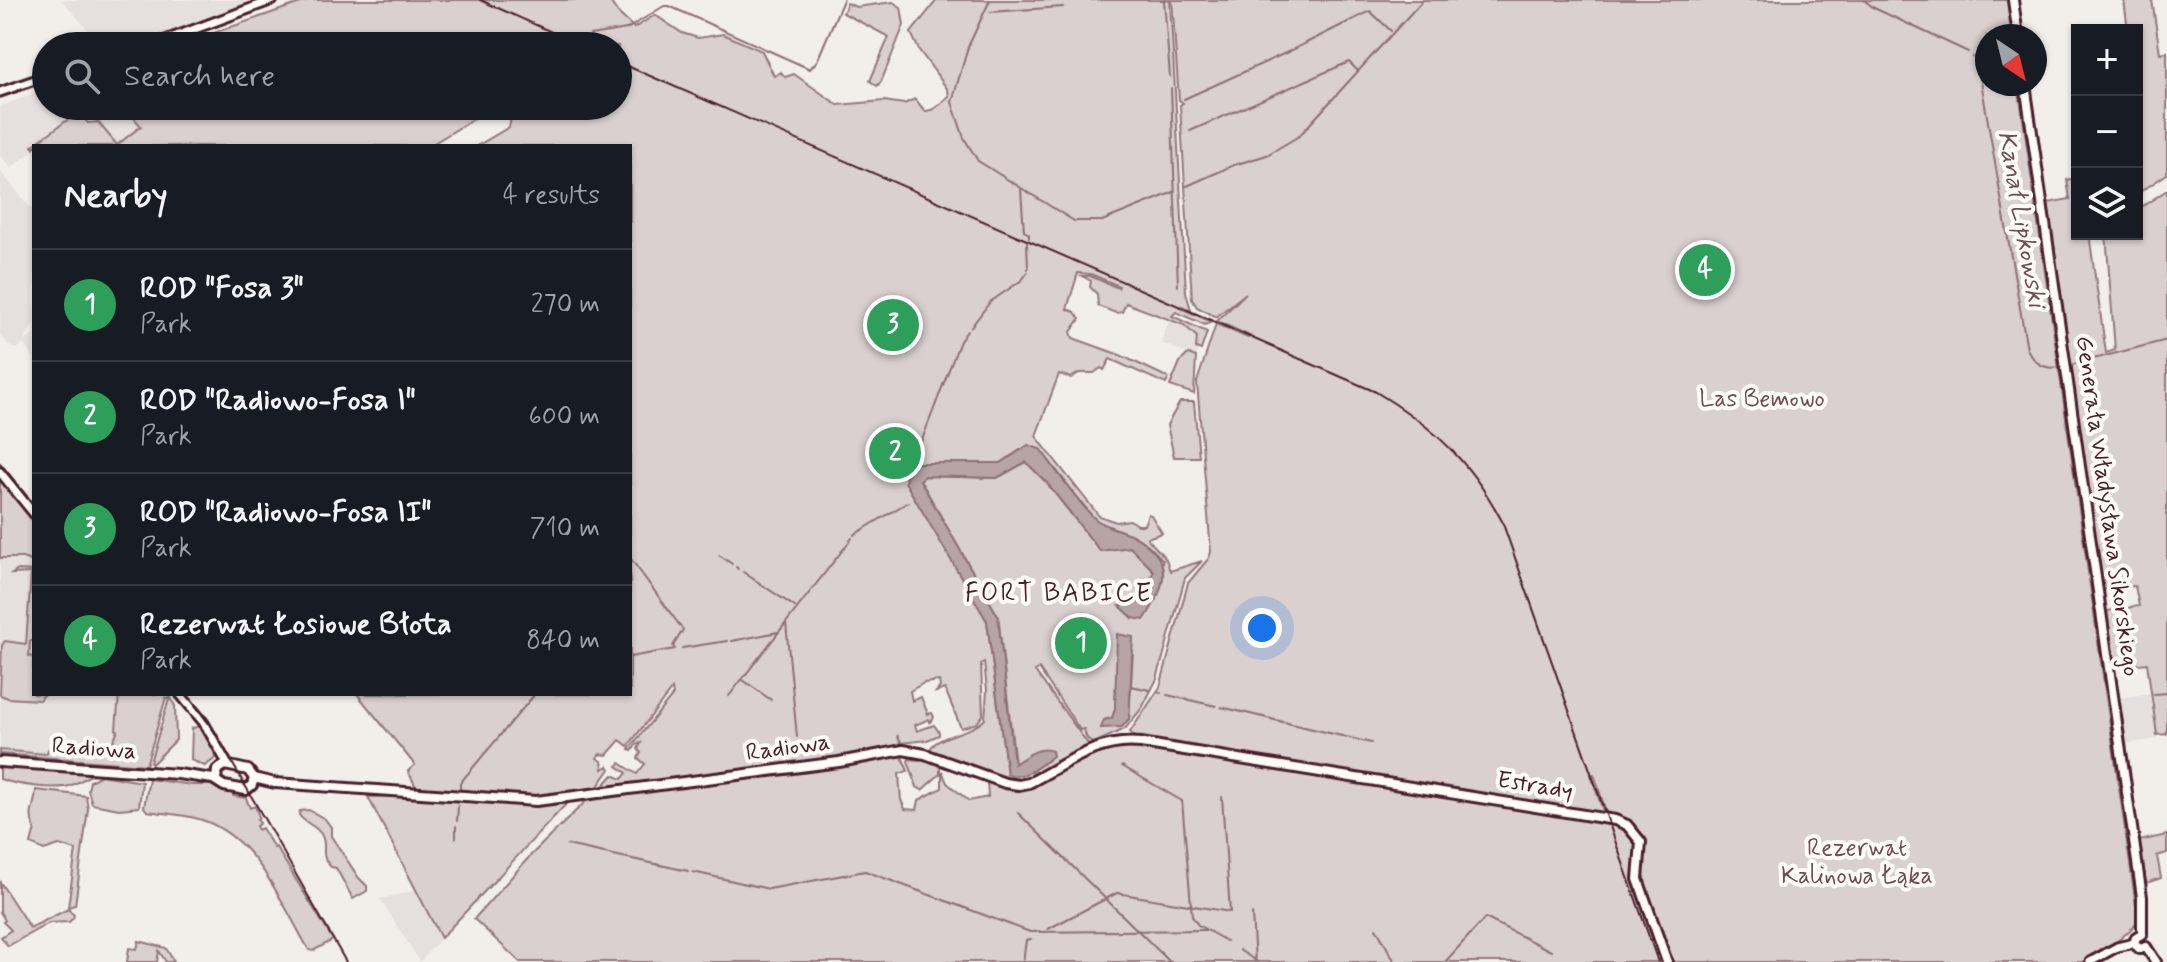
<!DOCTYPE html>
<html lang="en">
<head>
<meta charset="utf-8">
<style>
	:root { --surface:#171b24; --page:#242831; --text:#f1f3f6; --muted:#9ea1a6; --line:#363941; --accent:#0b8043 }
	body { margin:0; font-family:Mynerve,sans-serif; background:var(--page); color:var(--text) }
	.controls { position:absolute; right:24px; top:24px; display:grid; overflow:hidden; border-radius:0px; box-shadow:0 2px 6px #0004 }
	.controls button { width:72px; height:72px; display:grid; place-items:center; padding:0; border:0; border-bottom:2px solid var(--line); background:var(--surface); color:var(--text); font:40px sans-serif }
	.compass { position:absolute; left:1975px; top:24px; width:72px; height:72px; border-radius:50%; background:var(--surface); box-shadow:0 2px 6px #0004; rotate:145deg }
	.you { position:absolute; left:1262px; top:628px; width:28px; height:28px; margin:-20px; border:6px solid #fff; border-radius:50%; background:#1a73e8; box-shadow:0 0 0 12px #1a73e833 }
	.badge { display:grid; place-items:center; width:52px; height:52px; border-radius:50%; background:var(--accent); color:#fff; font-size:26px; font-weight:700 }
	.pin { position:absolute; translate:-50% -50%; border:4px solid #fff; box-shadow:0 2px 8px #0006 }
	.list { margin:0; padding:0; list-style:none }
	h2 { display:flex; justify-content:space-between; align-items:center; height:104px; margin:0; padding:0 32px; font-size:34px }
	h2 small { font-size:26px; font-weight:400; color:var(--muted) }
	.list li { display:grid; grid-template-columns:52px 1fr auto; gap:24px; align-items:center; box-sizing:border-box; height:112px; padding:0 32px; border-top:2px solid var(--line) }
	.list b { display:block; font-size:30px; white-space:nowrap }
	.list p { margin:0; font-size:26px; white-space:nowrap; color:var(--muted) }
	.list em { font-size:26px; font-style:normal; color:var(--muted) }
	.icon { flex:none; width:44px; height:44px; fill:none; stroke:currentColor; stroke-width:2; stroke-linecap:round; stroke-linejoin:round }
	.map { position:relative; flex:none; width:2167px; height:962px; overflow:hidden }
	.search { position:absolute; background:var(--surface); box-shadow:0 2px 6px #0004; left:32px; top:32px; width:600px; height:88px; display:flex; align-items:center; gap:20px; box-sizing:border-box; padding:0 28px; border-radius:44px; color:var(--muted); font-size:30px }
	.panel { position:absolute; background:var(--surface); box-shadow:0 2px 6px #0004; left:32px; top:144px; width:600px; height:552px; border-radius:0px }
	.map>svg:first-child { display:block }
	.built { fill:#e5dfdd }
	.green { fill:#d9d0cf; stroke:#92787d; stroke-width:2; fill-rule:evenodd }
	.water { fill:#b7a5a6; stroke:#8b6f75; stroke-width:2 }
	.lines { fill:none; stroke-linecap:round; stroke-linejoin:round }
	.stream { stroke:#8b6f75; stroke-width:2 }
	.minor-casing { stroke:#4a1f2b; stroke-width:13 }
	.major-casing { stroke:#4a1f2b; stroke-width:14 }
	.minor { stroke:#fdfcf7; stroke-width:7 }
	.major { stroke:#fdfcf7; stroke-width:8 }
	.tram { stroke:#4a1f2b; stroke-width:2 }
	.rail { stroke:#4a1f2b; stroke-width:2 }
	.labels { text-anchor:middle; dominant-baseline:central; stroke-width:8; stroke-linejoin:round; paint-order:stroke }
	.park-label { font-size:24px; fill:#6e4b54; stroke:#fdfcf7 }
	.street-label { font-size:24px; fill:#4a1f2b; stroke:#fdfcf7 }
	.water-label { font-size:26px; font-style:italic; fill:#704e56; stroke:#fdfcf7 }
	.neighbourhood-label { font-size:26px; letter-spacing:2px; fill:#4a1f2b; stroke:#fdfcf7 }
</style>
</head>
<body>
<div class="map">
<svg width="2167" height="962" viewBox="0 0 2167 962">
	<rect width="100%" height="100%" fill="#f2efeb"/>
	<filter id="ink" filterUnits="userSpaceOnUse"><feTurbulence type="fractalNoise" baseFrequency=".0125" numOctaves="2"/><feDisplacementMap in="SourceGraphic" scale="16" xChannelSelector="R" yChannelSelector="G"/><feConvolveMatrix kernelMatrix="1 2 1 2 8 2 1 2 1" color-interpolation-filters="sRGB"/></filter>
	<g filter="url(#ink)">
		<!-- built -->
		<g class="built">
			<polygon points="62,0 246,0 237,8 131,46 102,46"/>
			<polygon points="46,88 46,106 142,106 141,126 117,145 98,122 84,118 78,112 33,146 34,150 11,168 0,155 0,107"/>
			<polygon points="0,171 34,212 34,323 24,341 34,335 34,359 23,344 16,349 9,346 0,334"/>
			<polygon points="1171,316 1205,331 1196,357 1163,344 1162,339"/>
			<polygon points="0,488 34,530 34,694 166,694 148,760 0,750"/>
			<polygon points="1023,673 1072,728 1019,755 1014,748 1008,688"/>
			<polygon points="2151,693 2158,739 2126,744 2119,698"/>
			<polygon points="417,890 441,938 420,962 380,899"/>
		</g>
		<!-- green -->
		<g class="green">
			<path d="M 309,0 L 609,0 L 618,13 L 634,28 L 655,15 L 682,33 L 698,38 L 723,34 L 762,51 L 774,76 L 781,72 L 785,77 L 794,74 L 838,105 L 884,101 L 904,104 L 915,99 L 925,111 C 935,112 943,100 949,96 L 948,90 L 919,50 L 911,33 L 937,0 L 1170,0 L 1186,292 L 1191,310 L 1182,306 L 1180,308 L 1212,322 L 1205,325 L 1176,312 L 1172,316 L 1207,332 L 1201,350 L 1196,348 L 1197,337 L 1184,325 L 1126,303 L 1122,312 L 1116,313 L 1098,306 L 1097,294 L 1090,287 L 1091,281 L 1082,276 L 1090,276 L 1118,288 L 1119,286 L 1091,274 L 1078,273 L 1067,309 L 1075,312 L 1080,319 L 1071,332 L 1073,338 L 1120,355 L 1169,378 L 1166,384 L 1110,359 L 1104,370 L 1101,368 L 1094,373 L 1079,373 L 1071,378 L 1059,374 L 1036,436 L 1099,516 L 1116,522 L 1130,520 L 1138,525 L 1144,525 L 1148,514 L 1151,515 L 1162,533 L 1147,538 L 1166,559 L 1170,571 L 1202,561 L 1185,578 L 1157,679 L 1142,708 L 1125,729 L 1094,743 C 1087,742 1085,736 1084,729 L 1080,730 L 1039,669 L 1035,671 L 1090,747 L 1032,777 L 1007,781 L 928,753 C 935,733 971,735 985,719 L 987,690 L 984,662 L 981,664 L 983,715 L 977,723 L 961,728 L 945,689 L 936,692 L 940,687 L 939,681 L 924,683 L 910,691 L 912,701 L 921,697 L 928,714 L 932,713 L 934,717 L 930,722 L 929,719 L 915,725 L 917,731 L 934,725 L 939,732 L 939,735 L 927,740 L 902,743 L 897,735 L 901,744 L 890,749 L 720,775 L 601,788 L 613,775 L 622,779 L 627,773 L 617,766 L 620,763 L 637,774 L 645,764 L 638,758 L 641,753 L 638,749 L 641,743 L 636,745 L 632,751 L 629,749 L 673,695 L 672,689 L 628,746 L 620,740 L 607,755 L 600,754 L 597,758 L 602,761 L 603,769 L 608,766 L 610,769 L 596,789 L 537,796 L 416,787 L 408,771 L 415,765 L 357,694 L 630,694 L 630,146 L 477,146 L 509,127 L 511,118 L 504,106 L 618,106 L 618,46 L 176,46 ZM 1040,449 L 1096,521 L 1132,535 L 1148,545 L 1163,560 L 1133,618 L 1128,603 L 1139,602 L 1155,572 L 1130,547 L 1100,551 L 1046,482 L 1026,462 L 997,478 L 925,476 L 920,480 L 998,616 L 1015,764 L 1007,774 L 987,621 L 906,482 L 906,477 L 915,463 L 1001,463 L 1020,450 ZM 1118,634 L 1133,651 L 1129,719 L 1104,720 L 1112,718 L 1115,709 Z"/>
			<path d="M 1172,0 L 2010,0 L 2016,36 L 1987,36 L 1987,84 L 2018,84 L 2138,920 C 2126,939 2102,950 2082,962 L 1669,962 L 1641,878 L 1645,851 L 1643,840 L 1631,824 L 1607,815 L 1594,774 L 1591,775 L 1604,814 L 1135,737 L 1130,732 L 1160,687 L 1188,583 L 1209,558 L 1211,552 L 1197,382 L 1216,324 L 1248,338 L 1250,336 L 1217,321 L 1246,293 L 1216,317 L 1197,307 L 1192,299 L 1180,105 L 1183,103 L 1179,100 Z"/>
			<polygon points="2124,0 2152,0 2160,53 2167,52 2167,174 2137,194 2137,30 2128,30"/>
			<polygon points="893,2 901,7 904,25 881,82 877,86 870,81 889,37 843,13 847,3 856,7"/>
			<polygon points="142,106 495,106 429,146 34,146 34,148 32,146 78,112 88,123 98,122 117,145 141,126 133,117 143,109"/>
			<polygon points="2077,178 2077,234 2089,234 2106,353 2115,350 2106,234 2137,234 2137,210 2167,190 2167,734 2157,735 2147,663 2115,667 2107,611 2139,606 2135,586 2103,590 2048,203 2070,199 2067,180"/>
			<polygon points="1188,354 1196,357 1194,394 1170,386 1180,362"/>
			<polygon points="1180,402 1194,402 1199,457 1174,457 1167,425"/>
			<polygon points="0,479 34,520 34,562 22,558 0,558"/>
			<polygon points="18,570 34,571 34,641 30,641 29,656 34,657 32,690 34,694 45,694 39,700 8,698 0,695 2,645 5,641 26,644 31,573 12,574"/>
			<polygon points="119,694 167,694 146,765 0,754 0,750 46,754 50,746 113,750 112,743 118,731 116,729"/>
			<polygon points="170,696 175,706 176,740 152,764 150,762"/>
			<polygon points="202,726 217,757 205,766 191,760 192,728"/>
			<polygon points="1131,745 1216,757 1219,761 1223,758 1612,822 1626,828 1635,837 1638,847 1636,869 1664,962 520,962 474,919 531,855 586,801 699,782 706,784 709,781 901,754 908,771 899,774 901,800 905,809 917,810 919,800 942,788 942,771 947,783 969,801 988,797 987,781 1015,790 1028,787 1092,752"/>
			<polygon points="910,754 944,765 944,767 936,763 940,768 940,774 922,790 917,787 908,761 909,759 919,760 918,758 910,756"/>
			<path d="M 5,765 L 97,772 C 88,775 80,783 69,786 C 53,790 16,785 0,779 L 0,766 Z"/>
			<polygon points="101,775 142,782 139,807 119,809 92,804 88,790 90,781"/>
			<path d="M 149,779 L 192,785 L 212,785 L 233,792 L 233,796 L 246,798 L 250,808 L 255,806 L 259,817 L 257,819 L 260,823 L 256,826 L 258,830 L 262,828 L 274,848 L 276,847 L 333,940 L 313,951 L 309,950 C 282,904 257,838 202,820 C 184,814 165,814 147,811 L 144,807 Z"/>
			<path d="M 36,790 L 86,796 L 88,809 L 75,905 L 68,907 L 76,850 L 59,845 L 44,850 L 31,844 L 35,829 C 27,812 35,809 36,790 Z"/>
			<polygon points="407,796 543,806 567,803 441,938 368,797"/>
			<path d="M 309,810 L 325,819 L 331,827 L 331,836 L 359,878 L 367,886 L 367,891 L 353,899 L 336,868 L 331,867 C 318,854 328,848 322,836 C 317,825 306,825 299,815 L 300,811 Z"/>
			<polygon points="2167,835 2167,853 2157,856 2161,878 2146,883 2139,841"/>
			<polygon points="0,882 30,928 68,909 74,915 73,918 69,922 49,923 8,946 1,937 11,930 3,922 5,920 0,912"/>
			<polygon points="139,941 166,948 174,962 166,962 159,951 157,962 127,962 129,948 137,949"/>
		</g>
		<!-- water -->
		<g class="water">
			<path d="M 1028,445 L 1040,449 C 1052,464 1085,513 1098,521 C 1108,528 1121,530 1132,535 C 1175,558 1168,584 1144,620 L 1133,618 L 1120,606 L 1139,602 L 1154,571 L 1130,547 L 1100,551 L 1046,482 L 1026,462 L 997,478 L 925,476 L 920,480 L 998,616 L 1014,764 C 1025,758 1038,745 1052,751 L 1053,756 C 1039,766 1024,781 1007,774 L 987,621 L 905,482 L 906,477 L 915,463 L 1001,463 Z"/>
			<polygon points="1117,634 1133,637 1129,719 1122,727 1101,728 1104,720 1112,718 1115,709"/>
		</g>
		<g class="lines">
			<!-- stream -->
			<g class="stream">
				<polyline points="990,0 968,47 952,102 964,138 978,161 1074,221 1102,221 1174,192"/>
				<polyline points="1164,0 1170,77"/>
				<polyline points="1864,0 1874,8 1968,52"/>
				<polyline points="990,12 1063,7"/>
				<polyline points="587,42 590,35 627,29 664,6 669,6 810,69 817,61 843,0"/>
				<path d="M 1973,57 L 1978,64 L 2027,349 C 2035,363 2043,370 2059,367"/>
				<polyline points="1171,88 1178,286"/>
				<polyline points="1184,99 1290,51 1370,11 1391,31"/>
				<polyline points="1190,131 1349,62 1358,71"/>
				<polyline points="1187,186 1234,165 1267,155 1299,136 1423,0"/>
				<polyline points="1021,190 1024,231 1029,234 1029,238"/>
				<polyline points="1027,242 1028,269"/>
				<polyline points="971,327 990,302 1022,280 1028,272"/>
				<polyline points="2074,364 2167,340"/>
				<polyline points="920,445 960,341 967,331"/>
				<polyline points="915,463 918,452"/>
				<polyline points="854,535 908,502"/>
				<polyline points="719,555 732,564"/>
				<polyline points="736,567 738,569"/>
				<polyline points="743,572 795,607"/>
				<polyline points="786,623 797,737"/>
				<polyline points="732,641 778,632"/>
				<polyline points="682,648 727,641"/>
				<polyline points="630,657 675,649 673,646 683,630 631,559"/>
				<polyline points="743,680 771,700"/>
				<polyline points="1131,686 1150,690"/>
				<polyline points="1157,692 1161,693"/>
				<polyline points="2153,694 2167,693"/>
				<polyline points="1167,695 1216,706"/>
				<polyline points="729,696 852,538"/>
				<polyline points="1221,707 1371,743"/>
				<polyline points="1122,766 1182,801 1192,916 1198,925 1226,941"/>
				<polyline points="460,791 460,783 535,694"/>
				<polyline points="1018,813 1170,962"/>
				<polyline points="457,821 458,806"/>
				<polyline points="456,838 456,826"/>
				<polyline points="567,845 688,871"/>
				<polyline points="693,872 769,889 865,871 1030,932 1207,930"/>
				<polyline points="1252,914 1255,962"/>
				<polyline points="1376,928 1395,962"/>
				<polyline points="1048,929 1117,893 1230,912 1222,797"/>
				<polyline points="1239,950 1258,962"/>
				<polyline points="1023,962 1026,940 1031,939"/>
				<polyline points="1445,962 1485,918 1551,951"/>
			</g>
			<defs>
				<g id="minor">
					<polyline points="149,46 273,0"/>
					<polyline points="0,92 46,76"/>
					<polyline points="0,472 34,514"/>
					<polyline points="180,694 204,723 228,765"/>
					<polyline points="2090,962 2117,947 2134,943"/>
				</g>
				<g id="major">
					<polyline points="2013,0 2018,36"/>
					<polyline points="2025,84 2142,897 2142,934"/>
					<polyline points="0,762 178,774 213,779 224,786 246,790 252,785 254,778"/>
					<path d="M 254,778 L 275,783 L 536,801 L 839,762 L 903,750 L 925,754 L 1005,783 L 1019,785 L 1029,783 C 1066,764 1098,738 1141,743 L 1615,820 L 1627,825 L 1641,842 L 1638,879 L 1667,962"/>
					<polyline points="216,780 217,770 225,765 248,770 254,778"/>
					<polyline points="2142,934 2136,937 2134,944 2140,949 2146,947"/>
					<polyline points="2146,947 2156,962"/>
				</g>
			</defs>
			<!-- minor casing -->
			<use href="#minor" class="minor-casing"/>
			<!-- major casing -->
			<use href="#major" class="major-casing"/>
			<!-- minor -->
			<use href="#minor" class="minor"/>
			<!-- major -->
			<use href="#major" class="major"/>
			<!-- tram -->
			<g class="tram">
				<polyline points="0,463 34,505"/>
				<polyline points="187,694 214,731 346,962"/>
			</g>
			<!-- rail -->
			<g class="rail">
				<polyline points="480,0 583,46"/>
				<path d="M 618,62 L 1376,392 C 1434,427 1470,461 1502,521 L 1658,962"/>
			</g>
		</g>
	</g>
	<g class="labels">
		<!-- park labels -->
		<g class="park-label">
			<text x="1762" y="399">Las Bemowo</text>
			<text x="1857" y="848">Rezerwat<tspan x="1857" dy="28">Kalinowa Łąka</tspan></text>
		</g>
		<!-- street labels -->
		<g class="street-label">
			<text transform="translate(2107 506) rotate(82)">Generała Władysława Sikorskiego</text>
			<text transform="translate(788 748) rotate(-8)">Radiowa</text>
			<text transform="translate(94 749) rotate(4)">Radiowa</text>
			<text transform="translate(1535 786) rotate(9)">Estrady</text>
		</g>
		<!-- water labels -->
		<g class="water-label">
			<text transform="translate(2021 219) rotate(80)">Kanał Lipkowski</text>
		</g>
		<!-- neighbourhood labels -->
		<g class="neighbourhood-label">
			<text x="1059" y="594">FORT BABICE</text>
		</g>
	</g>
</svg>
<div class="controls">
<button>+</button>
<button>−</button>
<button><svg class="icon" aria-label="layers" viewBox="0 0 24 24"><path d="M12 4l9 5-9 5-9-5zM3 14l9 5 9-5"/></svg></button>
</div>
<svg class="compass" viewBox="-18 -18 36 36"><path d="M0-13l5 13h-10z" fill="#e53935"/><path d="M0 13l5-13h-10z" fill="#9ea1a6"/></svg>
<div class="you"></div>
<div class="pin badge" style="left:1081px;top:643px;background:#2e9e5b">1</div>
<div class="pin badge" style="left:895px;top:453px;background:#2e9e5b">2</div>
<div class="pin badge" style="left:893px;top:325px;background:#2e9e5b">3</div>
<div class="pin badge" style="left:1705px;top:270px;background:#2e9e5b">4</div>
<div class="search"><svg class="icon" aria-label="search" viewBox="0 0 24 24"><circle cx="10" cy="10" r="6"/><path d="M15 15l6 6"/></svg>Search here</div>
<section class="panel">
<h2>Nearby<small>4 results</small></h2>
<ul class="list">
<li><span class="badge" style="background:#2e9e5b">1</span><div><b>ROD &quot;Fosa 3&quot;</b><p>Park</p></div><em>270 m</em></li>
<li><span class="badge" style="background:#2e9e5b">2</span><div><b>ROD &quot;Radiowo-Fosa I&quot;</b><p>Park</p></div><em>600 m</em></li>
<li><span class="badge" style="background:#2e9e5b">3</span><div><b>ROD &quot;Radiowo-Fosa II&quot;</b><p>Park</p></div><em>710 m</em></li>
<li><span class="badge" style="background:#2e9e5b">4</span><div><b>Rezerwat Łosiowe Błota</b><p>Park</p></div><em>840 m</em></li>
</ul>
</section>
</div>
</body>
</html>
